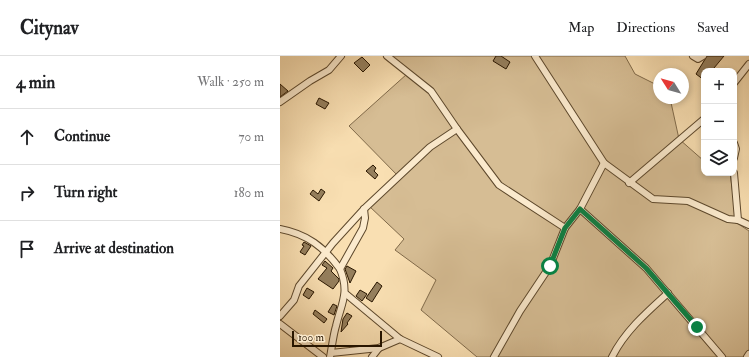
<!DOCTYPE html>
<html lang="en">
<head>
<meta charset="utf-8">
<style>
	:root { --surface:#fff; --page:#f2f2f2; --text:#202124; --muted:#757577; --line:#e0e0e0 }
	body { margin:0; font-family:"IM FELL Double Pica",serif; background:var(--page); color:var(--text) }
	.controls { position:absolute; right:12px; top:12px; display:grid; overflow:hidden; border-radius:8px; box-shadow:0 2px 6px #0003 }
	.controls button { width:36px; height:36px; display:grid; place-items:center; padding:0; border:0; border-bottom:1px solid var(--line); background:var(--surface); color:var(--text); font:20px sans-serif }
	.compass { position:absolute; left:373px; top:12px; width:36px; height:36px; border-radius:50%; background:var(--surface); box-shadow:0 2px 6px #0003; rotate:307deg }
	.scale { position:absolute; left:12px; bottom:10px; width:90px; box-sizing:border-box; padding-left:4px; border:2px solid #291600; border-top:0; font-size:11px; line-height:14px; white-space:nowrap; color:#291600; -webkit-text-stroke:3px #fbeacd; paint-order:stroke }
	.stop { position:absolute; width:12px; height:12px; margin:-9px; border:3px solid #0b8043; border-radius:50%; background:#fff }
	.stop.end { background:#0b8043; border-color:#fff; box-shadow:0 1px 4px #0008 }
	.list { margin:0; padding:0; list-style:none }
	h2 { display:flex; justify-content:space-between; align-items:center; height:52px; margin:0; padding:0 16px; font-size:17px }
	h2 small { font-size:13px; font-weight:400; color:var(--muted) }
	.list li { display:grid; grid-template-columns:26px 1fr auto; gap:12px; align-items:center; box-sizing:border-box; height:56px; padding:0 16px; border-top:1px solid var(--line) }
	.list b { display:block; font-size:15px; white-space:nowrap }
	.list em { font-size:13px; font-style:normal; color:var(--muted) }
	.icon { flex:none; width:22px; height:22px; fill:none; stroke:currentColor; stroke-width:2; stroke-linecap:round; stroke-linejoin:round }
	.map { position:relative; flex:none; width:469px; height:301px; overflow:hidden }
	header { display:flex; align-items:center; gap:24px; box-sizing:border-box; height:56px; padding:0 20px; background:var(--surface); border-bottom:1px solid var(--line) }
	header strong { font-size:19px }
	nav { display:flex; gap:22px; margin-inline-start:auto; font-size:14px }
	main { display:flex }
	aside { flex:1; background:var(--surface) }
	.map>svg:first-child { display:block }
	.green { fill:#d6bd94; stroke:#806a4a }
	.building { fill:#957f5d; stroke:#291600 }
	.lines { fill:none; stroke-linecap:round; stroke-linejoin:round }
	.street-casing { stroke:#5d482c; stroke-width:8 }
	.street { stroke:#fbeacd; stroke-width:6 }
	.route { stroke:#0b8043; stroke-width:5 }
</style>
</head>
<body>
<header>
<strong>Citynav</strong>
<nav><a>Map</a><a>Directions</a><a>Saved</a></nav>
</header>
<main>
<aside>
<h2>4 min<small>Walk · 250 m</small></h2>
<ul class="list">
<li><svg class="icon" aria-label="ahead" viewBox="0 0 24 24"><path d="M12 20V5M6 11l6-6 6 6"/></svg><div><b>Continue</b></div><em>70 m</em></li>
<li><svg class="icon" aria-label="right" viewBox="0 0 24 24"><path d="M7 20v-9h11M14 6l5 5-5 5"/></svg><div><b>Turn right</b></div><em>180 m</em></li>
<li><svg class="icon" aria-label="arrive" viewBox="0 0 24 24"><path d="M6 21V4h12l-3 4 3 4H6"/></svg><div><b>Arrive at destination</b></div></li>
</ul>
</aside>
<div class="map">
<svg width="469" height="301" viewBox="0 0 469 301">
	<rect width="100%" height="100%" fill="#f9dfb2"/>
	<filter id="stains"><feTurbulence type="fractalNoise" baseFrequency=".005" numOctaves="4"/><feColorMatrix values="0 0 0 0 .2 0 0 0 0 .09 0 0 0 0 .02 0 0 0 .5 -.17"/></filter>
	<radialGradient id="worn" r=".72"><stop offset=".6" stop-color="#630" stop-opacity="0"/><stop offset="1" stop-color="#630" stop-opacity=".3"/></radialGradient>
	<!-- green -->
	<polygon class="green" points="108,0 345,0 355,18 379,30 379,42 390,42 399,83 424,105 424,117 450,117 457,167 469,175 469,301 197,301 141,254 156,224 115,194 124,183 89,150 120,122 69,70 127,18"/>
	<!-- building -->
	<g class="building">
		<polygon points="216,0 221,0 230,6 226,13 213,5"/>
		<polygon points="427,0 444,0 434,12 437,15 424,15 424,24 416,18"/>
		<polygon points="82,1 90,9 83,16 74,7"/>
		<polygon points="0,28 8,35 0,41"/>
		<polygon points="39,42 49,47 45,53 36,48"/>
		<polygon points="93,109 96,112 94,115 98,119 95,123 86,115"/>
		<polygon points="41,133 45,136 39,145 30,138 33,134 38,138"/>
		<polygon points="24,186 31,190 25,199 20,196 24,190 22,189"/>
		<polygon points="45,205 53,212 51,215 59,223 59,225 53,233 38,223 47,212 42,209"/>
		<polygon points="67,210 76,215 70,227 65,213"/>
		<polygon points="97,226 102,230 92,246 86,242"/>
		<polygon points="27,232 34,236 29,243 23,239"/>
		<polygon points="80,234 87,238 82,245 76,240"/>
		<polygon points="53,248 57,250 54,259 48,256"/>
		<polygon points="35,254 47,263 44,267 33,258"/>
		<polygon points="67,257 72,260 67,267 68,268 61,276 63,263"/>
	</g>
	<g class="lines">
		<defs>
			<g id="street">
				<polyline points="107,0 151,35 177,73 219,129 285,172"/>
				<polyline points="255,0 324,107 373,143 408,145 448,163 458,164 469,169"/>
				<polyline points="413,0 418,3 423,0"/>
				<polyline points="454,27 469,8"/>
				<polyline points="0,46 30,25 49,14 61,0"/>
				<polyline points="454,87 456,93 454,102"/>
				<polyline points="454,117 458,164"/>
				<polyline points="349,127 424,63"/>
				<polyline points="300,153 366,212 442,301"/>
				<path d="M 0,173 C 27,178 44,191 60,213"/>
				<polyline points="66,238 120,283 158,301"/>
				<polyline points="0,260 14,244 19,230 53,187 84,153 150,91 177,73"/>
				<polyline points="0,268 43,301"/>
				<polyline points="51,297 99,292 120,283"/>
				<path d="M 50,301 C 52,291 53,280 56,270 C 61,248 70,237 60,213 L 83,172 L 85,162 L 84,153"/>
				<polyline points="92,301 99,292"/>
				<polyline points="214,301 240,255 270,210 285,172 300,153 324,107"/>
				<path d="M 332,301 C 345,275 367,256 388,237"/>
				<polyline points="467,301 469,298"/>
			</g>
		</defs>
		<!-- street casing -->
		<use href="#street" class="street-casing"/>
		<!-- street -->
		<use href="#street" class="street"/>
	</g>
	<g class="lines">
		<!-- route -->
		<polyline class="route" points="270,210 285,172 300,153 366,212 417,271"/>
	</g>
	<rect width="100%" height="100%" filter="url(#stains)"/>
	<rect width="100%" height="100%" fill="url(#worn)"/>
</svg>
<div class="controls">
<button>+</button>
<button>−</button>
<button><svg class="icon" aria-label="layers" viewBox="0 0 24 24"><path d="M12 4l9 5-9 5-9-5zM3 14l9 5 9-5"/></svg></button>
</div>
<svg class="compass" viewBox="-18 -18 36 36"><path d="M0-13l5 13h-10z" fill="#e53935"/><path d="M0 13l5-13h-10z" fill="#757577"/></svg>
<div class="scale">100 m</div>
<div class="stop" style="left:270px;top:210px"></div>
<div class="stop end" style="left:417px;top:271px"></div>
</div>
</main>
</body>
</html>
